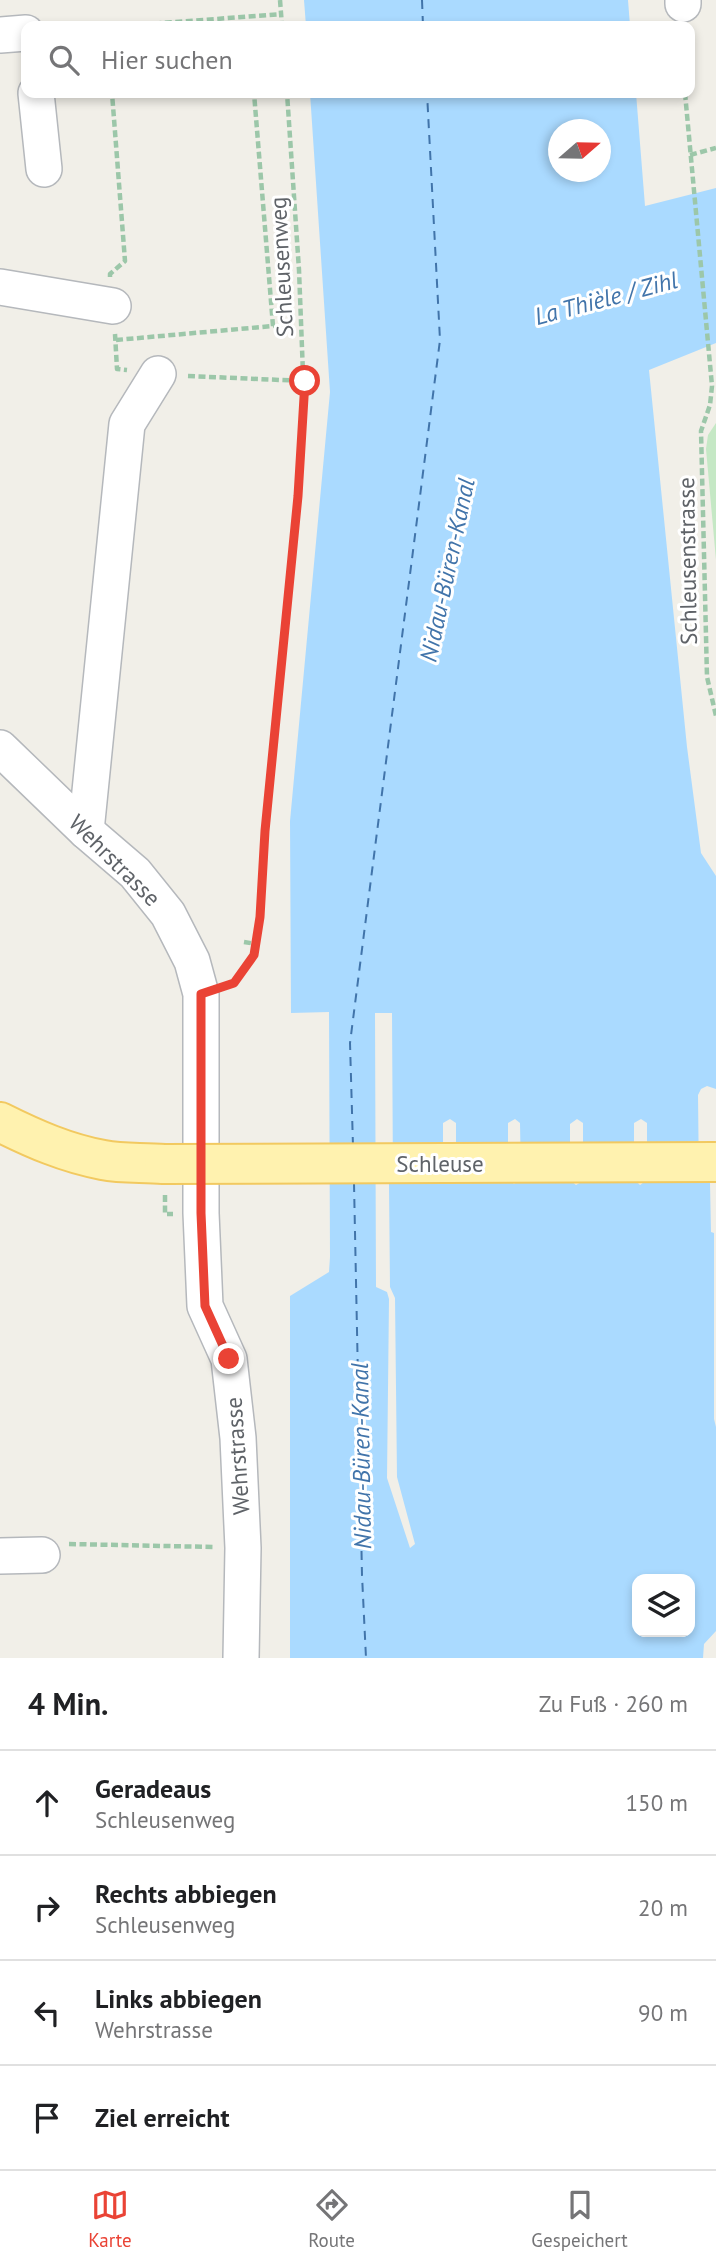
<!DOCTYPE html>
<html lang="de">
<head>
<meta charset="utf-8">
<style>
	:root { --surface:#fff; --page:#f6f6f6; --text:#202124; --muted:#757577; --line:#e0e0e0; --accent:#ea4335 }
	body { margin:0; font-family:"PT Sans",sans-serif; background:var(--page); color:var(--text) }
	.controls { position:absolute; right:21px; bottom:21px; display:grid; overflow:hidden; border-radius:14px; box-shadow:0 4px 10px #0003 }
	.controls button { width:63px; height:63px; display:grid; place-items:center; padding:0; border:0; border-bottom:2px solid var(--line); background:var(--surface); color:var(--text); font:35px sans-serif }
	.compass { position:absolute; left:548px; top:119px; width:63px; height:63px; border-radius:50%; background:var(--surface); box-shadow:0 4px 10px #0003; rotate:70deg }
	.stop { position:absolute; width:21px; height:21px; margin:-16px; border:5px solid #ea4335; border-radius:50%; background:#fff }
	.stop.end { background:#ea4335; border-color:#fff; box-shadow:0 2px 7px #0008 }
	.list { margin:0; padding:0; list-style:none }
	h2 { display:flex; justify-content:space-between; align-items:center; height:91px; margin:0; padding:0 28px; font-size:30px }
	h2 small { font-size:23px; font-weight:400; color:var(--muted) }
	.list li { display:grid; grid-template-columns:46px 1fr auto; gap:21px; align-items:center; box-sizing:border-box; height:105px; padding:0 28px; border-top:2px solid var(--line) }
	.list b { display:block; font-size:26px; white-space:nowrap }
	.list p { margin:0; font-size:23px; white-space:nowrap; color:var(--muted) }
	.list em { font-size:23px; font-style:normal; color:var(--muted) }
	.icon { flex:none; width:38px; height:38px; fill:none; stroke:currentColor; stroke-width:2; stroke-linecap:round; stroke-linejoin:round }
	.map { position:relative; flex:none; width:716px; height:1658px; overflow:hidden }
	.search { position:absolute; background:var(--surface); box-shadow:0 4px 10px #0003; left:21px; right:21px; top:21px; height:77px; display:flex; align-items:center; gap:18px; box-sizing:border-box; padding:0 24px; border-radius:14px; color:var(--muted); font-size:26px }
	.sheet { height:511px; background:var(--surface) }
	nav { display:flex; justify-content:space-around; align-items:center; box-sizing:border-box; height:98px; border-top:2px solid var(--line); background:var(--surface); font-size:19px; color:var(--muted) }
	nav a { display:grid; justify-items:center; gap:4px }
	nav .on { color:var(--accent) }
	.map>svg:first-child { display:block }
	.green { fill:#c5e8c5 }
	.water { fill:#aadaff; fill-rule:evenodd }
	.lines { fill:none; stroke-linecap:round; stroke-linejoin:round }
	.ferry { stroke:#4174aa; stroke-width:2; stroke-dasharray:9 7; stroke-linecap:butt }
	.minor-casing { stroke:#b5b8bc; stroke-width:38 }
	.major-casing { stroke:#f2c960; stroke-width:42 }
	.path { stroke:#9cc7a9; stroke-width:4.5; stroke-dasharray:7 3.5; stroke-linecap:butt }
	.minor { stroke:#fff; stroke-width:35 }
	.major { stroke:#fff2af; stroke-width:38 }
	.major-bridge-casing { stroke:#f2c960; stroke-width:42; stroke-linecap:butt }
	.major-bridge { stroke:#fff2af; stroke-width:38 }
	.route { stroke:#ea4335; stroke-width:9 }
	.labels { text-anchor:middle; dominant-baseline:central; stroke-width:6; stroke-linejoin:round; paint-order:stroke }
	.street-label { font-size:23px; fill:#5f6368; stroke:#fff }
	.water-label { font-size:24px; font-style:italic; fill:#4174aa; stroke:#fff }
</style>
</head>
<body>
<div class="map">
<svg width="716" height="1658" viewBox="0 0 716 1658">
	<rect width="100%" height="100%" fill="#f1efe8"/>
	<!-- green -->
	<polygon class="green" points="716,423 716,560 706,449 708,435"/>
	<!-- water -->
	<g class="water">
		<polygon points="304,0 628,0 630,26 306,26"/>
		<path d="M 310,93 L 636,93 L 645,206 L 716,188 L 716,343 L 649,370 L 687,747 L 701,853 L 716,876 L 716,1089 L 707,1086 L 701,1089 L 698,1095 L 699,1183 L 710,1183 L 711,1232 L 714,1233 L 714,1419 L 716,1427 L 716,1631 L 704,1644 L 703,1658 L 290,1658 L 290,1296 L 329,1272 L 330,1257 L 329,1012 L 291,1013 L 290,821 L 330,392 ZM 558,130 L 600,130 L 600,172 L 558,172 ZM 375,1013 L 392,1013 L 393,1183 L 389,1184 L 390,1287 L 395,1298 L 397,1477 L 415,1544 L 410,1548 L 387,1478 L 389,1299 L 387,1292 L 376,1287 ZM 450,1119 L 456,1123 L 456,1179 L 450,1184 L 443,1179 L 443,1123 ZM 515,1119 L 520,1123 L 521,1179 L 514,1184 L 508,1179 L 508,1123 ZM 577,1119 L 583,1123 L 583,1181 L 576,1185 L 570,1180 L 570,1124 ZM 641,1119 L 647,1123 L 647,1180 L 640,1185 L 634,1179 L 634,1123 ZM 637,1579 L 690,1579 L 690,1632 L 637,1632 Z"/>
	</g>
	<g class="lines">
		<!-- ferry -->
		<g class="ferry">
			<polyline points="422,0 423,26"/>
			<polyline points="353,1146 350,1043 440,340 427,93"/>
			<polyline points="354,1183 362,1575 366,1658"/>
		</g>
		<defs>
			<g id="minor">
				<polyline points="683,0 683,4"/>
				<polyline points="0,35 26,33"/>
				<polyline points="36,93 44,169"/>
				<polyline points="0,287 113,306"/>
				<polyline points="0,748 86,831 135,873 168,914 192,961 201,994 201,1213 205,1306 229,1359 238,1438 243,1548 241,1658"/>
				<polyline points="86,831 127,424 158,374"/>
				<polyline points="0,1556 42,1555"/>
			</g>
			<path id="major" d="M 0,1122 C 34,1139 66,1153 103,1160 C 123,1164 144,1162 164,1164"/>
		</defs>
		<!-- minor casing -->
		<use href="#minor" class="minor-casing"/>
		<!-- major casing -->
		<use href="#major" class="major-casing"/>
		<!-- path -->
		<g class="path">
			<polyline points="280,0 282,26"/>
			<polyline points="123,26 282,14"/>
			<polyline points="685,93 712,386 710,405 701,431 707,677 716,716"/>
			<polyline points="690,155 716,148"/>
			<polyline points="110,277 110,274 125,261 112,93"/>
			<polyline points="115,334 117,369 127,370"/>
			<polyline points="116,340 273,326 254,93"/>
			<polyline points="188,376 305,381"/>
			<polyline points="244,942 256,944"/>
			<polyline points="228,985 234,983 254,955 260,917 265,831 297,497 304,400 299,270 287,93"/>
			<polyline points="165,1195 165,1214 173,1214"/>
			<polyline points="69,1544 214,1547"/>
		</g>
		<!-- minor -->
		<use href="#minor" class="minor"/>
		<!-- major -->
		<use href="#major" class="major"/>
		<defs>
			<polyline id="major-bridge" points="164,1164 716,1162"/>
		</defs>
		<!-- major-bridge casing -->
		<use href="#major-bridge" class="major-bridge-casing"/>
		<!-- major-bridge -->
		<use href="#major-bridge" class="major-bridge"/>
	</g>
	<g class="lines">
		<!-- route -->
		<polyline class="route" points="229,1359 205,1306 201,1213 201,994 234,983 254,955 260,917 265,831 298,496 305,381"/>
	</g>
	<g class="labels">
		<!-- street labels -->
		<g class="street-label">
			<text transform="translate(281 267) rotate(-93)">Schleusenweg</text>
			<text transform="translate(687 561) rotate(-91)">Schleusenstrasse</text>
			<text transform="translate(115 860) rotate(45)">Wehrstrasse</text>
			<text x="440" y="1163">Schleuse</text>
			<text transform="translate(237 1456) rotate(-94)">Wehrstrasse</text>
		</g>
		<!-- water labels -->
		<g class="water-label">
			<text transform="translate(606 298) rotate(-15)">La Thièle / Zihl</text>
			<text transform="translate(447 570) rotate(-78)">Nidau-Büren-Kanal</text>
			<text transform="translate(361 1456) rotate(-91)">Nidau-Büren-Kanal</text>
		</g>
	</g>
</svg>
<div class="controls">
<button><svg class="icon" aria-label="layers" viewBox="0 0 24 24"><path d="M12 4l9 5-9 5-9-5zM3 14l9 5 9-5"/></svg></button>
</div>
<svg class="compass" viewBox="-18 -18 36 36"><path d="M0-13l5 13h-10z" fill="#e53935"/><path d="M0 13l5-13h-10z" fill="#757577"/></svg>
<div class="stop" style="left:305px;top:381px"></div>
<div class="stop end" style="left:229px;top:1359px"></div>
<div class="search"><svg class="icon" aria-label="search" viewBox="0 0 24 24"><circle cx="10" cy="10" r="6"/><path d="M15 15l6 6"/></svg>Hier suchen</div>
</div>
<section class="sheet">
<h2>4 Min.<small>Zu Fuß · 260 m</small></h2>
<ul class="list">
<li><svg class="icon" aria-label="ahead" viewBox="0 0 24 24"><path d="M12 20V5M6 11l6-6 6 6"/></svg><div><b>Geradeaus</b><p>Schleusenweg</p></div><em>150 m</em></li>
<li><svg class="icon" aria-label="right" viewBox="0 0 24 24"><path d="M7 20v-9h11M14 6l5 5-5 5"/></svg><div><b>Rechts abbiegen</b><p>Schleusenweg</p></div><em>20 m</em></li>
<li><svg class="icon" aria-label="left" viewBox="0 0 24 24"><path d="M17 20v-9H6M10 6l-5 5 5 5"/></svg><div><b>Links abbiegen</b><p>Wehrstrasse</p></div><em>90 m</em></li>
<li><svg class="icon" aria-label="arrive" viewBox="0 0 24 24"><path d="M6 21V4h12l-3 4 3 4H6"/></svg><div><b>Ziel erreicht</b></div></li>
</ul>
</section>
<nav>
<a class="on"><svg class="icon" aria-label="map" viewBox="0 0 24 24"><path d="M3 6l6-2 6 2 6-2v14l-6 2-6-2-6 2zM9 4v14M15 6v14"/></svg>Karte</a>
<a><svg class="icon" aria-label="directions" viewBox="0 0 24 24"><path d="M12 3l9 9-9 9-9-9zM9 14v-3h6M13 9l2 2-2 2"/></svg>Route</a>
<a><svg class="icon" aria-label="saved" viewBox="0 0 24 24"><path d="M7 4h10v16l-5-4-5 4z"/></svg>Gespeichert</a>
</nav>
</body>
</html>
